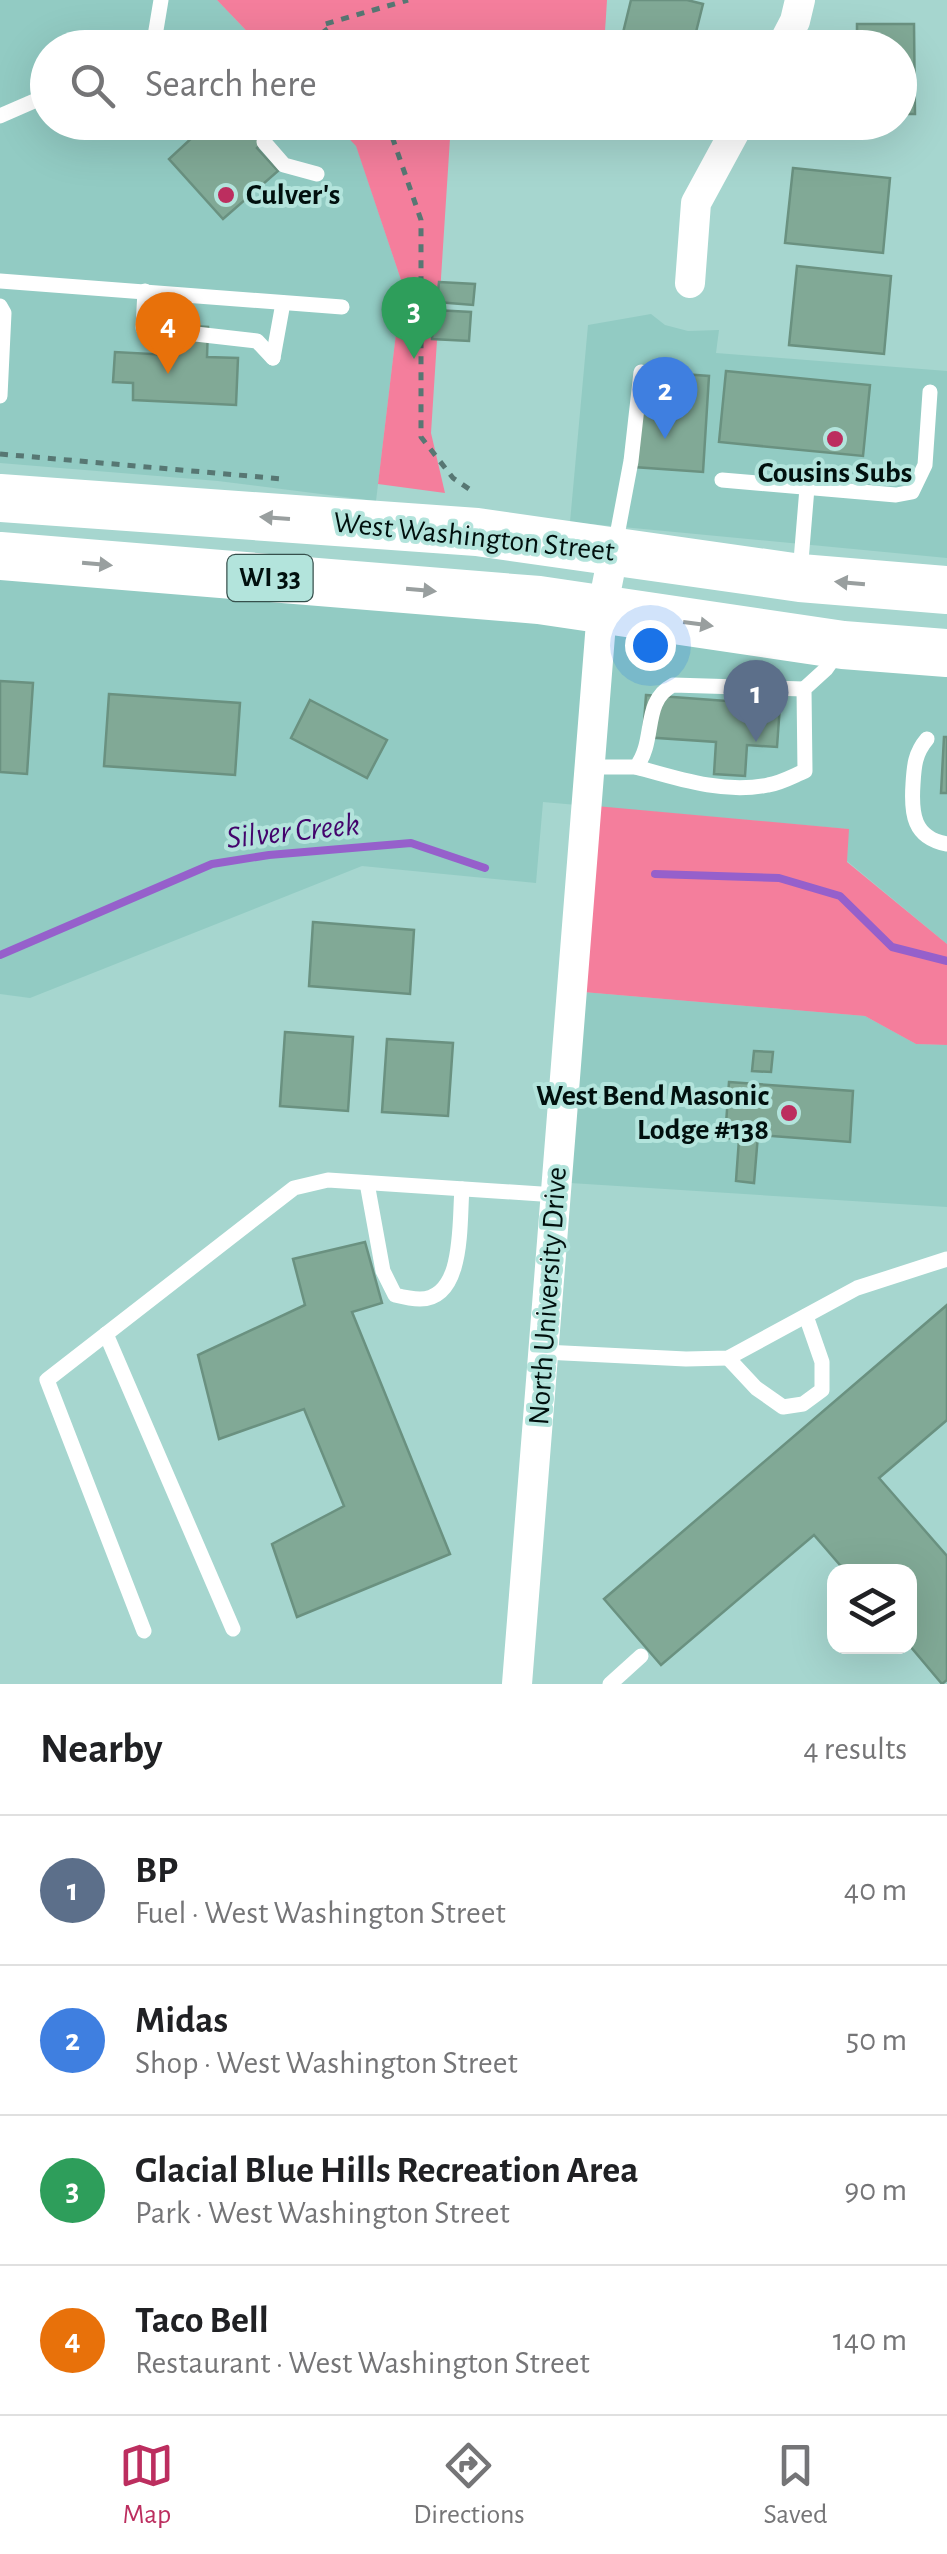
<!DOCTYPE html>
<html lang="en">
<head>
<meta charset="utf-8">
<style>
	:root { --surface:#fff; --page:#f6f6f6; --text:#202124; --muted:#757577; --line:#e0e0e0; --accent:#bc2e5f }
	body { margin:0; font-family:"Alegreya Sans",sans-serif; background:var(--page); color:var(--text) }
	.controls { position:absolute; right:30px; bottom:30px; display:grid; overflow:hidden; border-radius:20px; box-shadow:0 10px 40px #0002 }
	.controls button { width:90px; height:90px; display:grid; place-items:center; padding:0; border:0; border-bottom:2px solid var(--line); background:var(--surface); color:var(--text); font:50px sans-serif }
	.you { position:absolute; left:650px; top:645px; width:35px; height:35px; margin:-25px; border:8px solid #fff; border-radius:50%; background:#1a73e8; box-shadow:0 0 0 15px #1a73e833 }
	.badge { display:grid; place-items:center; width:65px; height:65px; border-radius:50%; background:var(--accent); color:#fff; font-size:32px; font-weight:700 }
	.pin { position:absolute; translate:-50% -82px; filter:drop-shadow(0 2px 5px #0008) }
	.pin::after { content:''; position:absolute; top:52px; width:35px; height:30px; background:inherit; clip-path:polygon(0 0,100% 0,50% 100%) }
	.list { margin:0; padding:0; list-style:none }
	h2 { display:flex; justify-content:space-between; align-items:center; height:130px; margin:0; padding:0 40px; font-size:42px }
	h2 small { font-size:32px; font-weight:400; color:var(--muted) }
	.list li { display:grid; grid-template-columns:65px 1fr auto; gap:30px; align-items:center; box-sizing:border-box; height:150px; padding:0 40px; border-top:2px solid var(--line) }
	.list b { display:block; font-size:38px; white-space:nowrap }
	.list p { margin:0; font-size:32px; white-space:nowrap; color:var(--muted) }
	.list em { font-size:32px; font-style:normal; color:var(--muted) }
	.icon { flex:none; width:55px; height:55px; fill:none; stroke:currentColor; stroke-width:2; stroke-linecap:round; stroke-linejoin:round }
	.map { position:relative; flex:none; width:947px; height:1684px; overflow:hidden }
	.search { position:absolute; background:var(--surface); box-shadow:0 10px 40px #0002; left:30px; right:30px; top:30px; height:110px; display:flex; align-items:center; gap:25px; box-sizing:border-box; padding:0 35px; border-radius:55px; color:var(--muted); font-size:38px }
	.sheet { height:730px; background:var(--surface) }
	nav { display:flex; justify-content:space-around; align-items:center; box-sizing:border-box; height:140px; border-top:2px solid var(--line); background:var(--surface); font-size:28px; color:var(--muted) }
	nav a { display:grid; justify-items:center; gap:5px }
	nav .on { color:var(--accent) }
	.map>svg:first-child { display:block }
	.built { fill:#92cbc3 }
	.green { fill:#f47e9c }
	.lines { fill:none; stroke-linecap:round; stroke-linejoin:round }
	.stream { stroke:#9660cb; stroke-width:8 }
	.building { fill:#81a996; stroke:#6a9180; stroke-width:2.5 }
	.path { stroke:#577773; stroke-width:5; stroke-dasharray:8 8; stroke-linecap:butt }
	.service { stroke:#fff; stroke-width:15 }
	.minor { stroke:#fff; stroke-width:30 }
	.primary { stroke:#fff; stroke-width:48 }
	.oneway { fill:#999f9f }
	.poi-dot { fill:#bc2e5f; stroke:#b3e4dc; stroke-width:4 }
	.labels { text-anchor:middle; dominant-baseline:central; stroke-width:8; stroke-linejoin:round; paint-order:stroke }
	.shield { fill:#b3e4dc; stroke:#36504c; stroke-width:2.5 }
	.shield-label { font-size:28px; font-weight:bold; fill:#01100e }
	.poi-label { font-size:30px; font-weight:bold; fill:#01100e; stroke:#b3e4dc; text-anchor:start }
	.street-label { font-size:30px; fill:#01100e; stroke:#b3e4dc }
	.water-label { font-size:32px; font-style:italic; fill:#43046c; stroke:#b3e4dc }
</style>
</head>
<body>
<div class="map">
<svg width="947" height="1684" viewBox="0 0 947 1684">
	<rect width="100%" height="100%" fill="#a6d6cf"/>
	<!-- built -->
	<g class="built">
		<polygon points="0,0 217,0 262,47 48,48 48,122 334,123 356,145 402,283 376,501 218,481 0,463"/>
		<polygon points="651,314 665,325 688,331 719,330 716,353 947,371 947,558 570,522 588,325"/>
		<polygon points="0,574 528,619 947,669 947,944 847,861 848,829 543,802 536,883 362,866 30,998 0,994"/>
		<polygon points="583,992 865,1016 916,1044 947,1045 947,1207 570,1183"/>
	</g>
	<!-- green -->
	<g class="green">
		<polygon points="217,0 607,0 604,47 263,48"/>
		<polygon points="334,123 451,123 431,433 445,493 378,484 402,283 356,146"/>
		<polygon points="596,806 849,829 847,862 947,944 947,1045 916,1044 865,1016 583,992"/>
	</g>
	<g class="lines">
		<!-- stream -->
		<g class="stream">
			<polyline points="655,874 779,878 840,896 892,947 947,961"/>
			<polyline points="0,955 212,864 269,855 411,843 485,868"/>
		</g>
	</g>
	<!-- building -->
	<g class="building">
		<polygon points="631,0 687,0 703,4 692,48 620,45"/>
		<polygon points="857,24 914,24 915,114 900,114 900,48 857,48"/>
		<polygon points="209,122 234,122 243,132 258,122 270,136 257,148 278,171 223,219 169,159"/>
		<polygon points="793,168 890,178 883,253 785,243"/>
		<polygon points="797,266 891,276 884,354 789,345"/>
		<polygon points="439,282 475,284 473,305 437,302"/>
		<polygon points="434,310 471,312 469,341 432,339"/>
		<polygon points="171,325 208,327 207,357 238,358 236,405 133,400 133,383 113,382 115,352 170,355"/>
		<polygon points="641,371 709,376 703,472 634,467"/>
		<polygon points="726,371 870,385 863,456 719,442"/>
		<polygon points="0,681 33,683 27,774 0,772"/>
		<polygon points="109,694 240,703 235,775 104,766"/>
		<polygon points="646,695 780,705 777,747 747,745 745,776 714,774 716,742 643,737"/>
		<polygon points="310,700 387,740 367,778 291,738"/>
		<polygon points="944,737 947,737 947,793 941,793"/>
		<polygon points="313,922 414,930 410,994 309,986"/>
		<polygon points="285,1032 353,1037 348,1111 280,1106"/>
		<polygon points="387,1039 453,1043 448,1116 382,1112"/>
		<polygon points="754,1051 773,1052 771,1072 752,1071"/>
		<polygon points="729,1082 853,1091 850,1142 758,1135 754,1183 736,1181 739,1139 725,1138"/>
		<polygon points="365,1242 382,1303 352,1312 450,1554 297,1617 272,1544 344,1506 304,1409 219,1439 198,1355 305,1305 293,1259"/>
		<polygon points="947,1305 947,1420 879,1478 947,1556 947,1680 942,1684 910,1646 910,1572 846,1572 814,1535 661,1665 604,1599"/>
	</g>
	<g class="lines">
		<!-- path -->
		<g class="path">
			<polyline points="338,48 322,25 408,0"/>
			<polyline points="387,122 421,220 421,437 453,478 475,493"/>
			<polyline points="0,454 283,479"/>
		</g>
		<!-- service -->
		<g class="service">
			<polyline points="153,48 161,0"/>
			<polyline points="0,116 48,95"/>
			<polyline points="246,122 249,126"/>
			<polyline points="264,142 284,165 317,174"/>
			<polyline points="0,281 342,307"/>
			<polyline points="145,291 143,328 257,341 273,358"/>
			<polyline points="0,306 4,313 0,396"/>
			<polyline points="273,358 283,303"/>
			<polyline points="722,480 896,495 912,492 925,465 930,392"/>
			<polyline points="615,546 631,461 641,372"/>
			<polyline points="800,573 807,488"/>
			<path d="M 927,739 C 915,753 914,766 913,784 C 911,813 913,838 947,844"/>
			<path d="M 590,767 L 636,767 C 657,740 641,702 673,685 L 804,689"/>
			<path d="M 636,767 C 679,779 724,794 768,785 C 781,783 793,776 805,771 L 804,689 L 826,669 L 838,652"/>
			<path d="M 367,1183 L 383,1271 L 395,1295 C 403,1297 412,1299 420,1299 C 465,1299 459,1222 462,1189"/>
			<polyline points="106,1334 233,1629"/>
			<polyline points="544,1352 686,1359 728,1358 857,1288 947,1259"/>
			<polyline points="728,1358 756,1388 783,1407 803,1404 822,1390 822,1362 806,1316"/>
			<polyline points="144,1631 47,1380 294,1188 328,1180 556,1195"/>
			<polyline points="610,1684 641,1656"/>
		</g>
		<!-- minor -->
		<g class="minor">
			<polyline points="781,48 795,21 800,0"/>
			<polyline points="690,283 696,203 740,122"/>
			<polyline points="517,1684 602,610 614,550"/>
		</g>
		<!-- primary -->
		<g class="primary">
			<polyline points="0,498 477,532 800,578 947,590"/>
			<polyline points="0,556 539,600 843,645 947,653"/>
		</g>
	</g>
	<!-- one-way arrows -->
	<defs><path id="oneway-solid" d="M-6-.8H1V-3.2L6.5 0L1 3.2V.8H-6Z" transform="scale(2.5)"/></defs>
	<g class="oneway">
		<use href="#oneway-solid" transform="translate(275 518) rotate(-176)"/>
		<use href="#oneway-solid" transform="translate(97 564) rotate(5)"/>
		<use href="#oneway-solid" transform="translate(850 583) rotate(-175)"/>
		<use href="#oneway-solid" transform="translate(421 590) rotate(5)"/>
		<use href="#oneway-solid" transform="translate(698 624) rotate(8)"/>
	</g>
	<!-- markers -->
	<g class="poi-dot">
		<circle cx="226" cy="195" r="10"/>
		<circle cx="835" cy="439" r="10"/>
		<circle cx="789" cy="1113" r="10"/>
	</g>
	<g class="labels">
		<!-- shield labels -->
		<rect class="shield" x="227.5" y="555" width="85" height="46" rx="8"/>
		<g class="shield-label">
			<text x="270" y="578">WI 33</text>
		</g>
		<!-- poi labels -->
		<g class="poi-label">
			<text x="246" y="195">Culver's</text>
			<text x="835" y="473" text-anchor="middle">Cousins Subs</text>
			<text x="769" y="1096" text-anchor="end">West Bend Masonic<tspan x="769" dy="34">Lodge #138</tspan></text>
		</g>
		<!-- street labels -->
		<g class="street-label">
			<text transform="translate(474 537) rotate(6)">West Washington Street</text>
			<text transform="translate(548 1296) rotate(-86)">North University Drive</text>
		</g>
		<!-- water labels -->
		<g class="water-label">
			<text transform="translate(293 831) rotate(-6)">Silver Creek</text>
		</g>
	</g>
</svg>
<div class="controls">
<button><svg class="icon" aria-label="layers" viewBox="0 0 24 24"><path d="M12 4l9 5-9 5-9-5zM3 14l9 5 9-5"/></svg></button>
</div>
<div class="you"></div>
<div class="pin badge" style="left:756px;top:742px;background:#5c6f8a">1</div>
<div class="pin badge" style="left:665px;top:439px;background:#3f7fe0">2</div>
<div class="pin badge" style="left:414px;top:359px;background:#2e9e5b">3</div>
<div class="pin badge" style="left:168px;top:374px;background:#e8710a">4</div>
<div class="search"><svg class="icon" aria-label="search" viewBox="0 0 24 24"><circle cx="10" cy="10" r="6"/><path d="M15 15l6 6"/></svg>Search here</div>
</div>
<section class="sheet">
<h2>Nearby<small>4 results</small></h2>
<ul class="list">
<li><span class="badge" style="background:#5c6f8a">1</span><div><b>BP</b><p>Fuel · West Washington Street</p></div><em>40 m</em></li>
<li><span class="badge" style="background:#3f7fe0">2</span><div><b>Midas</b><p>Shop · West Washington Street</p></div><em>50 m</em></li>
<li><span class="badge" style="background:#2e9e5b">3</span><div><b>Glacial Blue Hills Recreation Area</b><p>Park · West Washington Street</p></div><em>90 m</em></li>
<li><span class="badge" style="background:#e8710a">4</span><div><b>Taco Bell</b><p>Restaurant · West Washington Street</p></div><em>140 m</em></li>
</ul>
</section>
<nav>
<a class="on"><svg class="icon" aria-label="map" viewBox="0 0 24 24"><path d="M3 6l6-2 6 2 6-2v14l-6 2-6-2-6 2zM9 4v14M15 6v14"/></svg>Map</a>
<a><svg class="icon" aria-label="directions" viewBox="0 0 24 24"><path d="M12 3l9 9-9 9-9-9zM9 14v-3h6M13 9l2 2-2 2"/></svg>Directions</a>
<a><svg class="icon" aria-label="saved" viewBox="0 0 24 24"><path d="M7 4h10v16l-5-4-5 4z"/></svg>Saved</a>
</nav>
</body>
</html>
